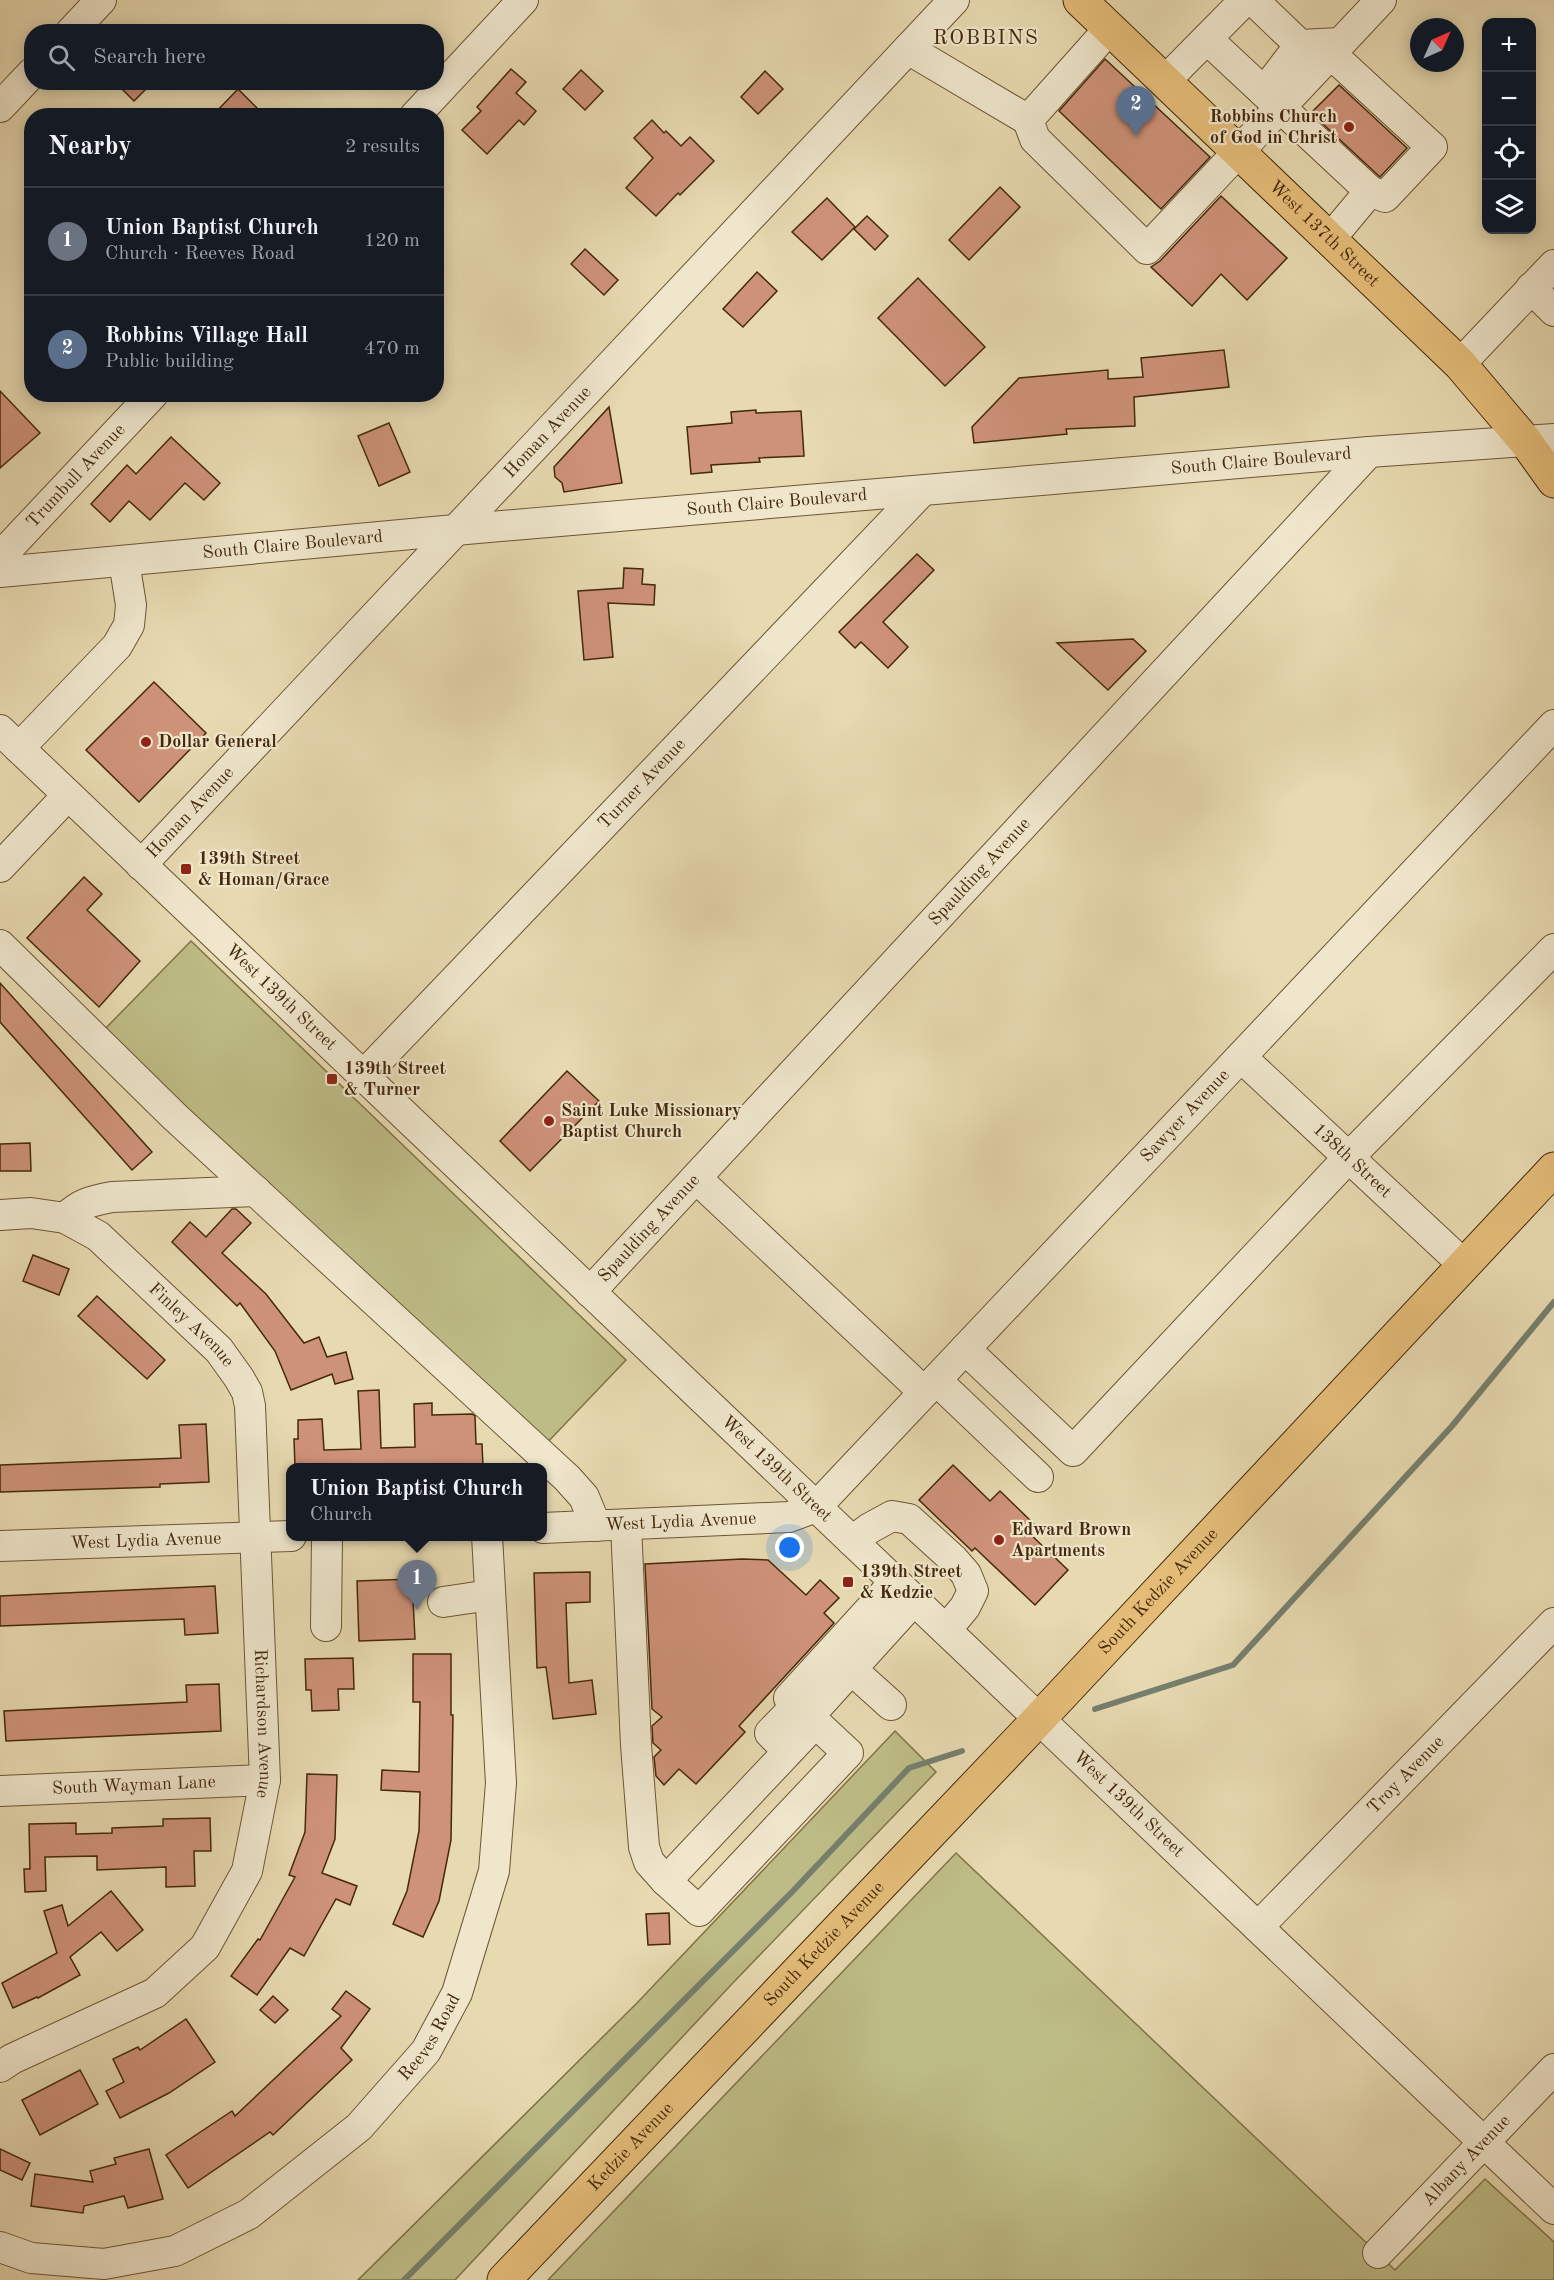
<!DOCTYPE html>
<html lang="en">
<head>
<meta charset="utf-8">
<style>
	:root { --surface:#171b24; --page:#242831; --text:#f1f3f6; --muted:#9ea1a6; --line:#363941; --accent:#c59692 }
	body { margin:0; font-family:"Old Standard TT",serif; background:var(--page); color:var(--text) }
	.controls { position:absolute; right:18px; top:18px; display:grid; overflow:hidden; border-radius:12px; box-shadow:0 3px 15px #0003 }
	.controls button { width:54px; height:54px; display:grid; place-items:center; padding:0; border:0; border-bottom:2px solid var(--line); background:var(--surface); color:var(--text); font:30px sans-serif }
	.compass { position:absolute; left:1410px; top:18px; width:54px; height:54px; border-radius:50%; background:var(--surface); box-shadow:0 3px 15px #0003; rotate:45deg }
	.you { position:absolute; left:790px; top:1548px; width:21px; height:21px; margin:-15px; border:4px solid #fff; border-radius:50%; background:#1a73e8; box-shadow:0 0 0 9px #1a73e833 }
	.badge { display:grid; place-items:center; width:39px; height:39px; border-radius:50%; background:var(--accent); color:#fff; font-size:20px; font-weight:700 }
	.pin { position:absolute; translate:-50% -50px; filter:drop-shadow(0 2px 3px #0008) }
	.pin::after { content:''; position:absolute; top:32px; width:21px; height:18px; background:inherit; clip-path:polygon(0 0,100% 0,50% 100%) }
	.popup { position:absolute; left:286px; top:1463px; width:261px; height:78px; box-sizing:border-box; display:grid; place-content:center; border-radius:12px; background:var(--surface); filter:drop-shadow(0 2px 4px #0005); font-size:20px; white-space:nowrap; color:var(--muted) }
	.popup b { font-size:22px; color:var(--text) }
	.popup::after { content:''; position:absolute; left:50%; top:100%; margin-left:-12px; border:12px solid transparent; border-top-color:var(--surface) }
	.list { margin:0; padding:0; list-style:none }
	h2 { display:flex; justify-content:space-between; align-items:center; height:78px; margin:0; padding:0 24px; font-size:26px }
	h2 small { font-size:20px; font-weight:400; color:var(--muted) }
	.list li { display:grid; grid-template-columns:39px 1fr auto; gap:18px; align-items:center; box-sizing:border-box; height:108px; padding:0 24px; border-top:2px solid var(--line) }
	.list b { display:block; font-size:22px; white-space:nowrap }
	.list p { margin:0; font-size:20px; white-space:nowrap; color:var(--muted) }
	.list em { font-size:20px; font-style:normal; color:var(--muted) }
	.icon { flex:none; width:33px; height:33px; fill:none; stroke:currentColor; stroke-width:2; stroke-linecap:round; stroke-linejoin:round }
	.map { position:relative; flex:none; width:1554px; height:2280px; overflow:hidden }
	.search { position:absolute; background:var(--surface); box-shadow:0 3px 15px #0003; left:24px; top:24px; width:420px; height:66px; display:flex; align-items:center; gap:15px; box-sizing:border-box; padding:0 21px; border-radius:24px; color:var(--muted); font-size:22px }
	.panel { position:absolute; background:var(--surface); box-shadow:0 3px 15px #0003; left:24px; top:108px; width:420px; height:294px; border-radius:24px }
	.map>svg:first-child { display:block }
	.green { fill:#bebc86; stroke:#827248; stroke-width:1.5 }
	.lines { fill:none; stroke-linecap:round; stroke-linejoin:round }
	.stream { stroke:#767f6e; stroke-width:6 }
	.building { fill:#ce9279; stroke:#45290a; stroke-width:1.5 }
	.minor-casing { stroke:#6e5534; stroke-width:32 }
	.major-casing { stroke:#45290a; stroke-width:35 }
	.minor { stroke:#efe6cc; stroke-width:30 }
	.major { stroke:#e4bc78; stroke-width:33 }
	.poi-dot { fill:#8f2418; stroke:#efe6cc; stroke-width:2 }
	.labels { text-anchor:middle; dominant-baseline:central; stroke-width:4.5; stroke-linejoin:round; paint-order:stroke }
	.poi-label { font-size:18px; font-weight:bold; fill:#45290a; stroke:#efe6cc; text-anchor:start }
	.street-label { font-size:18px; fill:#45290a; stroke:#efe6cc }
	.quarter-label { font-size:21px; letter-spacing:1.5px; fill:#45290a; stroke:#efe6cc }
</style>
</head>
<body>
<div class="map">
<svg width="1554" height="2280" viewBox="0 0 1554 2280">
	<rect width="100%" height="100%" fill="#e7d9b0"/>
	<filter id="stains"><feTurbulence type="fractalNoise" baseFrequency=".00333" numOctaves="4"/><feColorMatrix values="0 0 0 0 .2 0 0 0 0 .09 0 0 0 0 .02 0 0 0 .5 -.17"/></filter>
	<radialGradient id="worn" r=".72"><stop offset=".6" stop-color="#630" stop-opacity="0"/><stop offset="1" stop-color="#630" stop-opacity=".3"/></radialGradient>
	<!-- green -->
	<g class="green">
		<polygon points="191,941 626,1360 545,1445 102,1032"/>
		<polygon points="895,1731 936,1772 730,1986 455,2280 358,2280 637,2003"/>
		<polygon points="956,1853 1395,2270 1485,2179 1554,2242 1554,2280 548,2280"/>
	</g>
	<g class="lines">
		<!-- stream -->
		<g class="stream">
			<polyline points="1095,1709 1233,1665 1452,1426 1554,1302"/>
			<polyline points="404,2280 792,1892 909,1768 962,1751"/>
		</g>
	</g>
	<!-- building -->
	<g class="building">
		<polygon points="1105,59 1210,157 1161,209 1059,111"/>
		<polygon points="511,69 526,82 516,93 536,111 524,125 519,120 487,154 462,130 481,111 477,107"/>
		<polygon points="581,70 603,91 585,110 563,89"/>
		<polygon points="765,71 783,89 758,114 741,97"/>
		<polygon points="115,82 153,82 134,101"/>
		<polygon points="1339,85 1407,148 1380,177 1311,113"/>
		<polygon points="238,89 265,116 212,116"/>
		<polygon points="652,120 664,133 666,131 681,146 690,137 714,161 680,195 678,193 656,216 626,188 653,158 634,138"/>
		<polygon points="1000,187 1020,207 969,260 949,240"/>
		<polygon points="1221,196 1287,258 1247,300 1221,274 1192,306 1151,267 1160,261"/>
		<polygon points="827,198 855,227 822,260 792,232"/>
		<polygon points="867,216 888,236 875,250 854,229"/>
		<polygon points="585,249 618,280 604,295 571,264"/>
		<polygon points="757,272 777,291 743,327 723,309"/>
		<polygon points="918,278 985,347 945,386 878,318"/>
		<polygon points="1224,350 1229,387 1134,397 1135,426 1066,429 1067,434 974,443 972,427 1019,378 1108,370 1108,379 1143,377 1141,358"/>
		<polygon points="0,391 40,433 0,468"/>
		<polygon points="609,407 622,483 564,492 562,483 555,477 554,467"/>
		<polygon points="756,410 756,413 801,411 804,456 759,458 760,462 711,465 712,472 691,474 687,427 732,423 731,412"/>
		<polygon points="389,423 410,472 379,486 358,436"/>
		<polygon points="171,437 220,483 204,500 185,483 150,520 129,501 110,522 91,504 127,465 136,474"/>
		<polygon points="917,554 934,570 883,622 908,647 888,668 861,642 855,648 839,632"/>
		<polygon points="624,568 643,569 642,584 655,585 654,605 608,603 613,657 584,660 578,591 623,588"/>
		<polygon points="1133,639 1146,651 1108,690 1057,643"/>
		<polygon points="154,682 206,733 139,802 86,750"/>
		<polygon points="84,877 102,894 87,910 140,961 99,1007 27,938"/>
		<polygon points="0,983 152,1152 132,1170 0,1022"/>
		<polygon points="567,1071 599,1101 530,1171 500,1141"/>
		<polygon points="30,1143 31,1171 0,1171 0,1144"/>
		<polygon points="232,1209 236,1209 251,1223 222,1253 266,1294 304,1343 319,1337 327,1357 346,1352 353,1379 335,1384 332,1374 291,1390 275,1351 240,1303 237,1306 172,1242 190,1222 206,1237"/>
		<polygon points="33,1255 69,1269 59,1295 23,1281"/>
		<polygon points="97,1296 165,1360 147,1379 78,1316"/>
		<polygon points="379,1390 381,1448 415,1447 414,1404 432,1403 432,1415 472,1414 475,1416 476,1444 482,1444 483,1467 295,1467 294,1439 298,1439 298,1420 322,1419 324,1450 361,1449 358,1391"/>
		<polygon points="206,1424 209,1482 160,1484 160,1487 0,1492 0,1465 181,1458 179,1425"/>
		<polygon points="953,1465 990,1501 1000,1491 1036,1526 1029,1533 1068,1570 1035,1605 975,1548 972,1551 919,1500"/>
		<polygon points="742,1559 768,1560 806,1595 820,1580 839,1598 824,1613 834,1623 739,1726 745,1732 696,1784 679,1769 664,1785 656,1776 654,1757 661,1750 653,1743 652,1726 662,1717 652,1709 645,1564"/>
		<polygon points="590,1572 590,1602 566,1603 569,1683 592,1680 596,1714 553,1719 546,1667 537,1668 534,1573"/>
		<polygon points="412,1579 415,1639 359,1641 357,1581"/>
		<polygon points="215,1586 218,1633 185,1635 184,1619 0,1626 0,1596"/>
		<polygon points="413,1654 451,1654 451,1715 453,1715 451,1840 439,1901 423,1937 393,1924 407,1891 419,1831 420,1792 381,1790 382,1770 419,1772 420,1702 413,1702"/>
		<polygon points="353,1658 354,1689 338,1689 339,1710 312,1711 311,1690 306,1690 305,1659"/>
		<polygon points="219,1684 221,1731 6,1741 4,1711 187,1702 186,1685"/>
		<polygon points="307,1774 337,1775 335,1839 322,1873 357,1886 350,1905 336,1899 304,1956 290,1948 257,1995 231,1976 258,1939 260,1940 295,1877 289,1875 305,1832"/>
		<polygon points="210,1818 211,1851 194,1851 195,1886 166,1887 166,1867 97,1870 97,1856 45,1857 46,1891 25,1892 24,1869 30,1869 29,1824 76,1823 76,1834 112,1833 112,1828 163,1826 163,1819"/>
		<polygon points="111,1891 143,1930 117,1951 101,1932 70,1957 80,1975 38,1998 37,1997 13,2008 2,1983 57,1953 44,1911 62,1905 68,1926"/>
		<polygon points="669,1913 670,1944 648,1945 646,1914"/>
		<polygon points="346,1991 370,2009 341,2048 352,2060 273,2135 270,2132 188,2188 166,2155 232,2111 235,2116 341,2016 332,2009"/>
		<polygon points="273,1996 288,2010 275,2023 260,2010"/>
		<polygon points="186,2019 215,2062 169,2093 120,2118 106,2091 124,2082 113,2059 138,2047 140,2050"/>
		<polygon points="80,2070 98,2104 40,2135 22,2100"/>
		<polygon points="0,2149 30,2163 22,2180 0,2170"/>
		<polygon points="149,2149 163,2199 128,2208 124,2196 84,2206 83,2213 31,2206 35,2174 93,2182 90,2171 116,2164 114,2158"/>
	</g>
	<g class="lines">
		<defs>
			<g id="minor">
				<polyline points="1253,0 1300,45 1340,43"/>
				<polyline points="1110,28 1028,120 1035,139 1147,249 1381,0"/>
				<polyline points="71,32 101,0"/>
				<polyline points="1207,39 1370,191 1385,197 1432,147 1330,53"/>
				<polyline points="908,49 1028,120"/>
				<polyline points="1165,81 1245,0"/>
				<polyline points="1264,92 1300,45"/>
				<polyline points="0,107 32,73"/>
				<polyline points="415,116 523,0"/>
				<polyline points="1330,239 1370,191"/>
				<polyline points="1531,288 1554,311"/>
				<polyline points="1460,364 1554,265"/>
				<path id="s1" d="M 0,557 L 153,394"/>
				<path id="s2" d="M 0,572 L 455,530 L 1369,452 L 1554,439"/>
				<path id="s3" d="M 0,730 L 1554,2209"/>
				<polyline points="19,748 117,646 129,625 131,605 124,561"/>
				<path id="s4" d="M 141,865 L 954,0"/>
				<polyline points="0,867 68,795"/>
				<polyline points="0,945 175,1117 567,1478 584,1497 596,1526"/>
				<path id="s5" d="M 1241,1057 L 1464,1265"/>
				<path id="s6" d="M 363,1076 L 922,491"/>
				<polyline points="696,1178 924,1392"/>
				<path id="s7" d="M 0,1215 L 31,1213 L 65,1218 L 98,1236 L 219,1350 L 239,1378 L 247,1392 L 250,1406 L 265,1780 L 247,1871 L 205,1947 L 155,1993 L 12,2059 L 0,2067"/>
				<path d="M 65,1218 C 81,1203 91,1201 112,1197 L 256,1191"/>
				<path id="s8" d="M 590,1292 L 1369,452"/>
				<polyline points="965,1349 1073,1451 1349,1157 1554,949"/>
				<polyline points="936,1380 1038,1477"/>
				<polyline points="626,1525 636,1745 644,1847 649,1862 666,1881"/>
				<path id="s9" d="M 543,1528 L 789,1517 L 816,1507 L 1554,725"/>
				<polyline points="852,1541 870,1528 892,1516 909,1519 953,1559 966,1574 973,1591 965,1607 946,1630"/>
				<path id="s10" d="M 0,1546 L 291,1536"/>
				<polyline points="443,1602 490,1595"/>
				<polyline points="326,1626 327,1536"/>
				<polyline points="851,1669 891,1705"/>
				<polyline points="809,1716 914,1600"/>
				<polyline points="816,1722 666,1881 699,1911 848,1753 789,1698 895,1582"/>
				<polyline points="788,1751 770,1733 797,1705"/>
				<path id="s11" d="M 0,1791 L 265,1780"/>
				<path id="s12" d="M 1258,1927 L 1554,1623"/>
				<path id="s13" d="M 0,2247 L 31,2258 L 104,2264 L 175,2251 L 249,2214 L 359,2127 L 426,2051 L 457,1993 L 494,1871 L 501,1783 L 487,1536"/>
				<path id="s14" d="M 1378,2253 L 1554,2069"/>
			</g>
			<g id="major">
				<path id="s15" d="M 1080,0 L 1460,364 L 1526,442 L 1554,481"/>
				<path id="s16" d="M 504,2280 L 1039,1719 L 1554,1169"/>
			</g>
		</defs>
		<!-- minor casing -->
		<use href="#minor" class="minor-casing"/>
		<!-- major casing -->
		<use href="#major" class="major-casing"/>
		<!-- minor -->
		<use href="#minor" class="minor"/>
		<!-- major -->
		<use href="#major" class="major"/>
	</g>
	<!-- markers -->
	<g class="poi-dot">
		<circle cx="1349" cy="127" r="6"/>
		<circle cx="146" cy="742" r="6"/>
		<rect x="180" y="863" width="12" height="12" rx="3"/>
		<rect x="326" y="1073" width="12" height="12" rx="3"/>
		<circle cx="549" cy="1121" r="6"/>
		<circle cx="999" cy="1540" r="6"/>
		<rect x="842" y="1576" width="12" height="12" rx="3"/>
	</g>
	<g class="labels">
		<!-- poi labels -->
		<g class="poi-label">
			<text x="1337" y="117" text-anchor="end">Robbins Church<tspan x="1337" dy="21">of God in Christ</tspan></text>
			<text x="158" y="742">Dollar General</text>
			<text x="198" y="859">139th Street<tspan x="198" dy="21">&amp; Homan/Grace</tspan></text>
			<text x="344" y="1069">139th Street<tspan x="344" dy="21">&amp; Turner</tspan></text>
			<text x="561" y="1111">Saint Luke Missionary<tspan x="561" dy="21">Baptist Church</tspan></text>
			<text x="1011" y="1530">Edward Brown<tspan x="1011" dy="21">Apartments</tspan></text>
			<text x="860" y="1572">139th Street<tspan x="860" dy="21">&amp; Kedzie</tspan></text>
		</g>
		<!-- street labels -->
		<g class="street-label">
			<text stroke="none"><textPath href="#s15" startOffset="338">West 137th Street</textPath></text>
			<text stroke="none"><textPath href="#s4" startOffset="594">Homan Avenue</textPath></text>
			<text stroke="none"><textPath href="#s2" startOffset="1266">South Claire Boulevard</textPath></text>
			<text stroke="none"><textPath href="#s1" startOffset="111">Trumbull Avenue</textPath></text>
			<text stroke="none"><textPath href="#s2" startOffset="780">South Claire Boulevard</textPath></text>
			<text stroke="none"><textPath href="#s2" startOffset="294">South Claire Boulevard</textPath></text>
			<text stroke="none"><textPath href="#s6" startOffset="404">Turner Avenue</textPath></text>
			<text stroke="none"><textPath href="#s4" startOffset="72">Homan Avenue</textPath></text>
			<text stroke="none"><textPath href="#s8" startOffset="573">Spaulding Avenue</textPath></text>
			<text stroke="none"><textPath href="#s3" startOffset="388">West 139th Street</textPath></text>
			<text stroke="none"><textPath href="#s9" startOffset="813">Sawyer Avenue</textPath></text>
			<text stroke="none"><textPath href="#s5" startOffset="152">138th Street</textPath></text>
			<text stroke="none"><textPath href="#s8" startOffset="87">Spaulding Avenue</textPath></text>
			<text stroke="none"><textPath href="#s7" startOffset="232">Finley Avenue</textPath></text>
			<text stroke="none"><textPath href="#s3" startOffset="1072">West 139th Street</textPath></text>
			<text stroke="none"><textPath href="#s9" startOffset="138">West Lydia Avenue</textPath></text>
			<text stroke="none"><textPath href="#s10" startOffset="146">West Lydia Avenue</textPath></text>
			<text stroke="none"><textPath href="#s16" startOffset="950">South Kedzie Avenue</textPath></text>
			<text stroke="none"><textPath href="#s7" startOffset="652">Richardson Avenue</textPath></text>
			<text stroke="none"><textPath href="#s12" startOffset="212">Troy Avenue</textPath></text>
			<text stroke="none"><textPath href="#s11" startOffset="134">South Wayman Lane</textPath></text>
			<text stroke="none"><textPath href="#s3" startOffset="1558">West 139th Street</textPath></text>
			<text stroke="none"><textPath href="#s16" startOffset="464">South Kedzie Avenue</textPath></text>
			<text stroke="none"><textPath href="#s13" startOffset="516">Reeves Road</textPath></text>
			<text stroke="none"><textPath href="#s16" startOffset="184">Kedzie Avenue</textPath></text>
			<text stroke="none"><textPath href="#s14" startOffset="128">Albany Avenue</textPath></text>
		</g>
		<!-- quarter labels -->
		<g class="quarter-label">
			<text x="986" y="38">ROBBINS</text>
		</g>
	</g>
	<rect width="100%" height="100%" filter="url(#stains)"/>
	<rect width="100%" height="100%" fill="url(#worn)"/>
</svg>
<div class="controls">
<button>+</button>
<button>−</button>
<button><svg class="icon" aria-label="locate" viewBox="0 0 24 24"><circle cx="12" cy="12" r="6"/><path d="M12 2v4M12 18v4M2 12h4M18 12h4"/></svg></button>
<button><svg class="icon" aria-label="layers" viewBox="0 0 24 24"><path d="M12 4l9 5-9 5-9-5zM3 14l9 5 9-5"/></svg></button>
</div>
<svg class="compass" viewBox="-18 -18 36 36"><path d="M0-13l5 13h-10z" fill="#e53935"/><path d="M0 13l5-13h-10z" fill="#9ea1a6"/></svg>
<div class="you"></div>
<div class="pin badge" style="left:417px;top:1610px;background:#6b7280">1</div>
<div class="popup"><b>Union Baptist Church</b>Church</div>
<div class="pin badge" style="left:1136px;top:136px;background:#5c6f8a">2</div>
<div class="search"><svg class="icon" aria-label="search" viewBox="0 0 24 24"><circle cx="10" cy="10" r="6"/><path d="M15 15l6 6"/></svg>Search here</div>
<section class="panel">
<h2>Nearby<small>2 results</small></h2>
<ul class="list">
<li><span class="badge" style="background:#6b7280">1</span><div><b>Union Baptist Church</b><p>Church · Reeves Road</p></div><em>120 m</em></li>
<li><span class="badge" style="background:#5c6f8a">2</span><div><b>Robbins Village Hall</b><p>Public building</p></div><em>470 m</em></li>
</ul>
</section>
</div>
</body>
</html>
